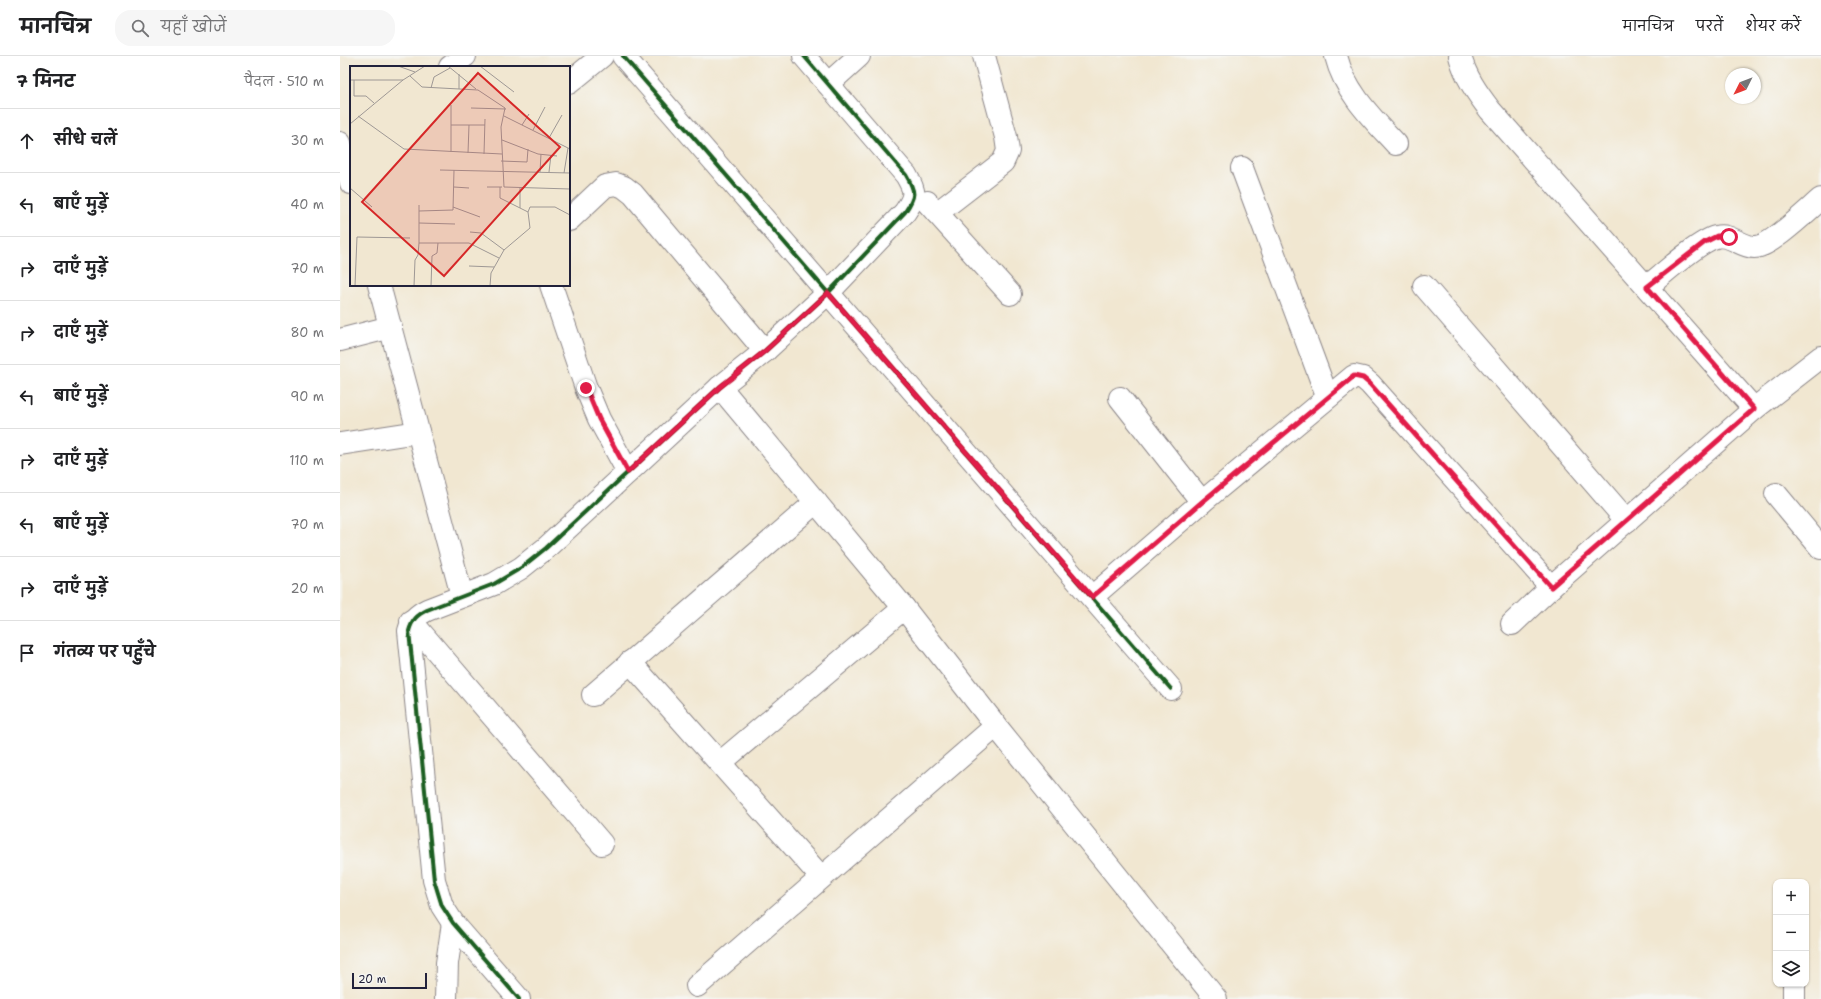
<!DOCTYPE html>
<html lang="hi">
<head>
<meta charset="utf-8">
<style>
	:root { --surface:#fff; --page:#f6f6f6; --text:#202124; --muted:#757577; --line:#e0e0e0 }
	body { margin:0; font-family:"Shantell Sans","Playpen Sans Deva",sans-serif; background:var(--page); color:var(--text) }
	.controls { position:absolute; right:12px; bottom:12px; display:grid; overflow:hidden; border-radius:8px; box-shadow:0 1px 3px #0004 }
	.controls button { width:36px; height:36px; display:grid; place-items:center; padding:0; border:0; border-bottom:1px solid var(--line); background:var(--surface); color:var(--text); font:20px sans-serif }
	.compass { position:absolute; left:1385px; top:12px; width:36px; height:36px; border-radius:50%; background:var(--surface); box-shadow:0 1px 3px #0004; rotate:228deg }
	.scale { position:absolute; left:12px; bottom:10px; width:75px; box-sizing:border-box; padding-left:4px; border:2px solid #22223b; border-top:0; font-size:11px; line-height:14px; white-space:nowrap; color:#22223b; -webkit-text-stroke:3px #f6f6f2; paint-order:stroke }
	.stop { position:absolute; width:12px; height:12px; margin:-9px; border:3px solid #e11d48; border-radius:50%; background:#fff }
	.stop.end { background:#e11d48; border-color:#fff; box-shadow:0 1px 4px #0008 }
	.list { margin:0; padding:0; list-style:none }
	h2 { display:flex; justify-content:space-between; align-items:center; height:52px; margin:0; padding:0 16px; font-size:17px }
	h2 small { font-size:13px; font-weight:400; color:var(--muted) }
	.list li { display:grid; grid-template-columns:26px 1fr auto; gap:12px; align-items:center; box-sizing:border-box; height:64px; padding:0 16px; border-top:1px solid var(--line) }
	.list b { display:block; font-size:15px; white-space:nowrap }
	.list em { font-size:13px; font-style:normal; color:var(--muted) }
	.icon { flex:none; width:22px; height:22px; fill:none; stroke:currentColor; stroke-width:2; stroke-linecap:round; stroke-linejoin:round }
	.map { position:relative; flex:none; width:1481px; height:943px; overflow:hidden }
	header { display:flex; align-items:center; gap:24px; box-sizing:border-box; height:56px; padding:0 20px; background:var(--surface); border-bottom:1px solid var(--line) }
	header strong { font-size:19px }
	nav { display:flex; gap:22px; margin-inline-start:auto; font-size:14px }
	.search { width:280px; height:36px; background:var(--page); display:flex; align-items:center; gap:10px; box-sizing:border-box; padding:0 14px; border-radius:16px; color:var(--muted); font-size:15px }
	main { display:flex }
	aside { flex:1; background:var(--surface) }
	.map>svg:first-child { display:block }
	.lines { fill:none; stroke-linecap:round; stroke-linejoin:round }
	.street-casing { stroke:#8a8486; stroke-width:24 }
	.street { stroke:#fff; stroke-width:22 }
	.cycleway-casing { stroke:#f6f6f2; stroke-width:6 }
	.cycleway { stroke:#1b5e20; stroke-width:4 }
	.route { stroke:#e11d48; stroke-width:5 }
	.inset-road { fill:none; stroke:#9e9895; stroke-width:1 }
	.view { fill:#d62828; fill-opacity:0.15; stroke:#d62828; stroke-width:2 }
	.inset-edge { fill:none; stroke:#22223b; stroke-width:2 }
</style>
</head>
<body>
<header>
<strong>मानचित्र</strong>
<div class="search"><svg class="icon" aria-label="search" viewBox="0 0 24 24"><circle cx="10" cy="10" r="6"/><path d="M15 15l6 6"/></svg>यहाँ खोजें</div>
<nav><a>मानचित्र</a><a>परतें</a><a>शेयर करें</a></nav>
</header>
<main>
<aside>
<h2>7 मिनट<small>पैदल · 510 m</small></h2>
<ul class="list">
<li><svg class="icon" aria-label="ahead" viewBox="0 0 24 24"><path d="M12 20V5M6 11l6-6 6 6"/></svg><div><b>सीधे चलें</b></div><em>30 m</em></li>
<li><svg class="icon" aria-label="left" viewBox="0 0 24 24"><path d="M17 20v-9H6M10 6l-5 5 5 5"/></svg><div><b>बाएँ मुड़ें</b></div><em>40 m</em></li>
<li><svg class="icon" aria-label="right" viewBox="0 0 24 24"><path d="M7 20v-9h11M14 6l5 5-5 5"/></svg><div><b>दाएँ मुड़ें</b></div><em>70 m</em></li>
<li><svg class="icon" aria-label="right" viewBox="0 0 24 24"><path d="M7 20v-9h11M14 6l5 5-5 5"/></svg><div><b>दाएँ मुड़ें</b></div><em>80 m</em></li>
<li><svg class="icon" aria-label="left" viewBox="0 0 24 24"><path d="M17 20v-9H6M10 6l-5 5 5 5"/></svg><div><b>बाएँ मुड़ें</b></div><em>90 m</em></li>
<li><svg class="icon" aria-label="right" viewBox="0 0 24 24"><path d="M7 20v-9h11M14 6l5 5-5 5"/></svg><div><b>दाएँ मुड़ें</b></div><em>110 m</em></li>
<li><svg class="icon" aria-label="left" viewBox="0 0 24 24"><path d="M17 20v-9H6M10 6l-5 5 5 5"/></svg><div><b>बाएँ मुड़ें</b></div><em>70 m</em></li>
<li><svg class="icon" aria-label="right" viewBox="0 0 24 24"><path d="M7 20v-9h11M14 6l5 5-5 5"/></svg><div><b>दाएँ मुड़ें</b></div><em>20 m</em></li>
<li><svg class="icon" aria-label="arrive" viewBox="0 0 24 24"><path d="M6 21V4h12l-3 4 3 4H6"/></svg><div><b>गंतव्य पर पहुँचे</b></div></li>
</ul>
</aside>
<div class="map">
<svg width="1481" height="943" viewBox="0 0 1481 943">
	<rect width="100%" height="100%" fill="#f6f6f2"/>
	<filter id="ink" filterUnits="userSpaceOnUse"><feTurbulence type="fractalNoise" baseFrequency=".025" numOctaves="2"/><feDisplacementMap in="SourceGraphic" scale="8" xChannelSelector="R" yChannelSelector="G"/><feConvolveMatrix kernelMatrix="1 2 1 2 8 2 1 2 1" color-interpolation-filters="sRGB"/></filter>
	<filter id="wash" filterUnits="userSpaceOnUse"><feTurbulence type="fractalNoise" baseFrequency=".012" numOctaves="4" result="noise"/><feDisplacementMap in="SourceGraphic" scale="16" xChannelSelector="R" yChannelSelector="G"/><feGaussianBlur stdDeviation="0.9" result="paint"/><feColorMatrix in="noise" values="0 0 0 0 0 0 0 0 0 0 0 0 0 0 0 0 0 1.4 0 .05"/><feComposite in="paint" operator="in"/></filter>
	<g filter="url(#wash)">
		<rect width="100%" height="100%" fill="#f1e7d1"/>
	</g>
	<g filter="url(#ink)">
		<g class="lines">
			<defs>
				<g id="street">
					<polyline points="283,0 831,633"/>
					<path d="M 996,0 C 1005,36 1032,62 1056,88"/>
					<path d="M 1120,0 C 1125,20 1137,37 1150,54 L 1414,353"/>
					<polyline points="110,11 125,0"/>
					<polyline points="229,27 262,0"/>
					<polyline points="488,28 519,0"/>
					<polyline points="0,87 11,127"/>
					<polyline points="902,112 987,340"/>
					<polyline points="587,146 670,238"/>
					<polyline points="597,157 663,106 668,95 666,81 644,0"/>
					<polyline points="229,164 265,130 276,128 284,131 293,138 425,295"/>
					<polyline points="39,229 122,540"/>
					<polyline points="211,229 246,332 259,363 288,416"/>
					<polyline points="1084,230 1287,465"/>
					<path d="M 1307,231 C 1322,219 1359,185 1376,181 C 1390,177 1401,191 1414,191 C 1429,192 1468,154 1481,143"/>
					<polyline points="0,284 51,271"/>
					<polyline points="380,331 564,552 656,670 876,943"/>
					<polyline points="780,342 862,446"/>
					<polyline points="0,388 78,376"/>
					<polyline points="1436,438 1481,492"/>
					<polyline points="752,541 862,446 1014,320 1023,322 1030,328 1211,531"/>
					<polyline points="71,565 262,788"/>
					<polyline points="1172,568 1211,531 1414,353 1481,301"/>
					<polyline points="290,606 481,821"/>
					<polyline points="253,639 476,446"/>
					<polyline points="380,707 564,552"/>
					<polyline points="1454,928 1454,943"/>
					<polyline points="357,930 656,670"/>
					<polyline points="106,943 107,907 113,867"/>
					<path d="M 179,943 L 113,867 L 102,850 L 94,824 L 69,575 C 72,564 77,559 87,554 L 154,528 L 181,512 L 206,492 L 380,331 L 425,295 L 488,237 L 565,156 C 576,140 576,136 566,119 L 464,0"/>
				</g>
			</defs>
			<!-- street casing -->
			<use href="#street" class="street-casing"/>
			<!-- street -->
			<use href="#street" class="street"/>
			<defs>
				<g id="cycleway">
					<polyline points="283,0 831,633"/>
					<path d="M 179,943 L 113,867 L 102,850 L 94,824 L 69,575 C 72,564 77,559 87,554 L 154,528 L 181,512 L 206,492 L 380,331 L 425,295 L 488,237 L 565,156 C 576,140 576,136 566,119 L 464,0"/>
				</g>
			</defs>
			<!-- cycleway casing -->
			<use href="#cycleway" class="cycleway-casing"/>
			<!-- cycleway -->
			<use href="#cycleway" class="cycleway"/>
		</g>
	</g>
	<g class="lines" filter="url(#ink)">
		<!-- route -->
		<polyline class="route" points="246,332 259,363 288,416 380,331 425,295 488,237 752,541 862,446 1014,320 1023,322 1030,328 1211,531 1414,353 1307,231 1365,186 1377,180 1389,181"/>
	</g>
	<!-- overview -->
	<g transform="translate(10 10)">
		<rect width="220" height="220" fill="#f1e7d1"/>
		<path class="inset-road" d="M 48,0 L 65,6M 98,0 L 126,23M 130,0 L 164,26M 60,10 L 72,21 L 128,24 L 155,42 L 151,61 L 154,121 L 220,123M 0,14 L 53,14M 4,14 L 4,30 L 16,30 L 24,37M 81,22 L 84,11 L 100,2M 109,23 L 109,8M 121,42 L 156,43M 8,50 L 54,83 L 152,88M 154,50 L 220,83M 0,58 L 53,14 L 75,0M 101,59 L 135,59M 172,59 L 179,48M 183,64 L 195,41M 199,72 L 212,49M 152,74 L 188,88 L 207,90M 101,86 L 101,39M 118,87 L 119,59M 134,88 L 135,53M 151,95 L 177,96 L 178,83M 90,104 L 220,107M 190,106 L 191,88M 199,106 L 201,89M 214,107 L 218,82M 104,121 L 119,122M 137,121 L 152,121M 150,121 L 150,132 L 178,146M 170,121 L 170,142M 0,122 L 22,141M 103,141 L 130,151M 69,145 L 103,144 L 104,104M 69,157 L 105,158M 120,166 L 131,167 L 154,184M 69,177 L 119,177 L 149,192M 119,200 L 144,201M 5,220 L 7,171 L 60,172M 64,220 L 65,194 L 68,189 L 69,177 L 69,139M 81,220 L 82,190 L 87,187 L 88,177M 140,220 L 141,207 L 154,184 L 180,162 L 178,146 L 180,141 L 205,141 L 220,149"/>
		<path class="view" d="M 128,7 L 210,81 L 94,210 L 12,136 Z"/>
		<rect width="220" height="220" class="inset-edge"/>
	</g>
</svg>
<div class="controls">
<button>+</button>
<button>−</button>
<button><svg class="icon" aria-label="layers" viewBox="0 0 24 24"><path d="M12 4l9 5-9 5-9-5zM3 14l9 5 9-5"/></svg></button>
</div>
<svg class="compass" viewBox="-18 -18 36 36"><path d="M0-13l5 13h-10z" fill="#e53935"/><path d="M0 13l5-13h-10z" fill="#757577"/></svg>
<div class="scale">20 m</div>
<div class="stop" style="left:1389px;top:181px"></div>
<div class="stop end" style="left:246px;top:332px"></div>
</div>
</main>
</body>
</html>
